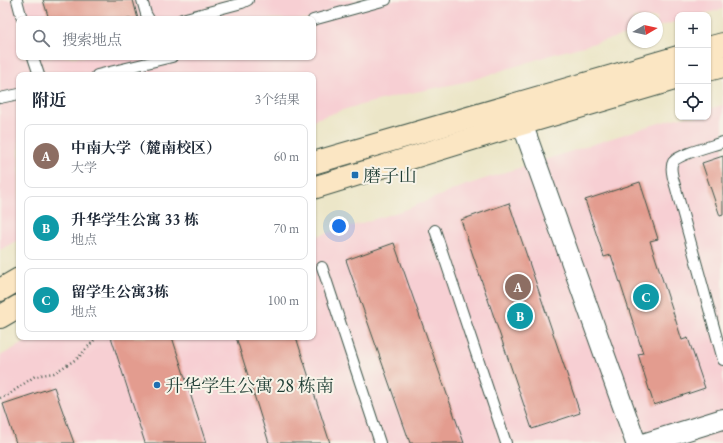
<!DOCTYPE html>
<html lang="zh">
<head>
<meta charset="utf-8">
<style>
	:root { --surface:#fff; --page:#f2f2f3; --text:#1f2937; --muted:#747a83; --line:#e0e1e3; --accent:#1f6fb2 }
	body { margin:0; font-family:"EB Garamond","Noto Serif SC",serif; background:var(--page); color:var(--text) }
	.controls { position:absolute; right:12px; top:12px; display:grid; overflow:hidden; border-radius:8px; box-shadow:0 1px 3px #0004 }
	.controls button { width:36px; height:36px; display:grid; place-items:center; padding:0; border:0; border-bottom:1px solid var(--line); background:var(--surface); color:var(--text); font:20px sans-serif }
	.compass { position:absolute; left:627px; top:12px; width:36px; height:36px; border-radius:50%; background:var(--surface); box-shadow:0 1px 3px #0004; rotate:81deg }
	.you { position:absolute; left:339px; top:226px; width:14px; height:14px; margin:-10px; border:3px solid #fff; border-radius:50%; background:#1a73e8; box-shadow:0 0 0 6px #1a73e833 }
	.badge { display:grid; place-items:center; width:26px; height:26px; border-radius:50%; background:var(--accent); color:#fff; font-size:13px; font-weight:700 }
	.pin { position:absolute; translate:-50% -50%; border:2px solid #fff; box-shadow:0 1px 4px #0006 }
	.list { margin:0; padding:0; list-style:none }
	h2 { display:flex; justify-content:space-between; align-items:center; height:52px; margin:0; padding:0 16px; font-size:17px }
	h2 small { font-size:13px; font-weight:400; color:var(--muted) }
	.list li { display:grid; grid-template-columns:26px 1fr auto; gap:12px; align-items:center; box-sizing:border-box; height:64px; margin:0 8px 8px; padding:0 8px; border:1px solid var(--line); border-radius:8px }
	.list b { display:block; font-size:15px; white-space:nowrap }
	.list p { margin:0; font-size:13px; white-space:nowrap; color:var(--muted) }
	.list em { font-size:13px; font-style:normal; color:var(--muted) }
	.icon { flex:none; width:22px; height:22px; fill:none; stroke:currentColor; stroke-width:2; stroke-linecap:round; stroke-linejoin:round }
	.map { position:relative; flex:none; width:723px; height:443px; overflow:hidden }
	.search { position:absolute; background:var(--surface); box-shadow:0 1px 3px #0004; left:16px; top:16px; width:300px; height:44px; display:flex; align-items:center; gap:10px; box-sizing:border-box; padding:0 14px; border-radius:8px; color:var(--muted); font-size:15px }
	.panel { position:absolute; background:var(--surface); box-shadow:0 1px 3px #0004; left:16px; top:72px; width:300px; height:268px; border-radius:8px }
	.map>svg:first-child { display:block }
	.built { fill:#f7cfd3; fill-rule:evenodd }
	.building { fill:#e39c8f }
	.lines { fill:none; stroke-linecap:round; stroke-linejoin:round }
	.lane-casing { stroke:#3e564a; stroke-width:12 }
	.street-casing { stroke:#3e564a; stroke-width:22 }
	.secondary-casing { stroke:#3e564a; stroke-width:24 }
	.path { stroke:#3e564a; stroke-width:2.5; stroke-dasharray:1 3; stroke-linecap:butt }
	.lane { stroke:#fff; stroke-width:10 }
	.street { stroke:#fff; stroke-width:20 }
	.secondary { stroke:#fbe6c3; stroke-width:22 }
	.poi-dot { fill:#1f6fb2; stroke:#f7f3e8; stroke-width:1.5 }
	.labels { text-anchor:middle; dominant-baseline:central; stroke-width:4; stroke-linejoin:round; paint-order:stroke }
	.poi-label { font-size:18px; fill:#1f3d34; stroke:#f7f3e8; text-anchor:start }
</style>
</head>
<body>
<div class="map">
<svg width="723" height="443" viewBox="0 0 723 443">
	<rect width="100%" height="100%" fill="#f7f3e8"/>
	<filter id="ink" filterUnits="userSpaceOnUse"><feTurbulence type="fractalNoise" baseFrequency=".025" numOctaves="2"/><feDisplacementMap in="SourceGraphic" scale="8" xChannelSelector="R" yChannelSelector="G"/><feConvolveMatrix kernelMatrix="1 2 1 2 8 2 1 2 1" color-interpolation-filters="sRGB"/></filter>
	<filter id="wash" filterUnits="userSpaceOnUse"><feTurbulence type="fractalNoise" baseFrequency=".012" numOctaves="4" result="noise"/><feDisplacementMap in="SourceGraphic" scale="16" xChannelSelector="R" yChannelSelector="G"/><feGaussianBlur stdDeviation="0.9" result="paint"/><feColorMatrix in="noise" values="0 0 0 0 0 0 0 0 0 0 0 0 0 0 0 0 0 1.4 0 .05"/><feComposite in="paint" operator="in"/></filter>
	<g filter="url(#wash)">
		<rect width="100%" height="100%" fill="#ece6c8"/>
		<!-- built -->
		<g class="built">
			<path d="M 0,0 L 723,0 L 723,9 L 699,15 L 678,15 L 678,21 L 657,27 L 657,18 L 633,18 L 633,33 L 557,53 L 469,81 L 401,95 L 349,108 L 313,120 L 313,75 L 19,75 L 19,239 L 0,250 ZM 19,19 L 313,19 L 313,57 L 19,57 Z"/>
			<polygon points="723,105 723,443 0,443 0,356 34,337 313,337 313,237 336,231 404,210 466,185 659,123 681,117 708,117 708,109"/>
		</g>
		<g id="blocks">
			<!-- building -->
			<g class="building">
				<polygon points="43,0 133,0 138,19 49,19"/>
				<polygon points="723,156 723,215 720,216 702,163"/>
				<polygon points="640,182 658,239 650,241 682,340 688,338 705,388 654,405 638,354 643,353 611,255 604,257 585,200"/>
				<polygon points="509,203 580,413 532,429 461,220"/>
				<polygon points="394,243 464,443 410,443 346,260"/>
				<polygon points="111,337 172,337 206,443 145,443"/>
				<polygon points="236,337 296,337 330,443 269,443"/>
				<polygon points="54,387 74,443 16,443 3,404"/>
			</g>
		</g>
	</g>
	<g filter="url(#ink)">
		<use href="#blocks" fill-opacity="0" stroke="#3e564a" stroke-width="1"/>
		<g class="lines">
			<defs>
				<g id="lane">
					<polyline points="17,0 22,19"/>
					<polyline points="142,0 146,14 149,19"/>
					<polyline points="182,19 242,3 248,0"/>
					<polyline points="313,20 386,0"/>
					<polyline points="33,57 39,75"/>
					<polyline points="97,75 172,57"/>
					<polyline points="0,98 19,94"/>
					<path d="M 723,142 C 712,146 679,154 673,162 C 670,167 672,173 673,178 L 723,360"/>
					<polyline points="435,230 506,443"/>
					<polyline points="322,267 380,443"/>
				</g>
				<g id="street">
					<polyline points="517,109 636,443"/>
					<polyline points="646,443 723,419"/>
				</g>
				<g id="secondary">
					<polyline points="708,48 723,44"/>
					<polyline points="708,70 723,66"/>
					<polyline points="313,163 678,57"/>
					<polyline points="313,188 511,127 678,78"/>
					<polyline points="0,290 19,279"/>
					<polyline points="0,317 19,306"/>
				</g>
			</defs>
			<!-- lane casing -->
			<use href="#lane" class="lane-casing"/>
			<!-- street casing -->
			<use href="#street" class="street-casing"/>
			<!-- secondary casing -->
			<use href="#secondary" class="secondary-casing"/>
			<!-- path -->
			<polyline class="path" points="0,398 8,395 35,376 54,373 78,358 97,337"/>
			<!-- lane -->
			<use href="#lane" class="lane"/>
			<!-- street -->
			<use href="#street" class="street"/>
			<!-- secondary -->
			<use href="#secondary" class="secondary"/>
		</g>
	</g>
	<!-- markers -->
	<g class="poi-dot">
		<rect x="351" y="171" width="8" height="8" rx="2"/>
		<circle cx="157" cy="385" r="4"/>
	</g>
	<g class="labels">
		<!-- poi labels -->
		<g class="poi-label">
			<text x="363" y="175">磨子山</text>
			<text x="165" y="385">升华学生公寓 28 栋南</text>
		</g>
	</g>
</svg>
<div class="controls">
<button>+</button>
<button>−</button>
<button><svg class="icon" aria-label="locate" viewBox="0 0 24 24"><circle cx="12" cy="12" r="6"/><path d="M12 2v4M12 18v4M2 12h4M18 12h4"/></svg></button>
</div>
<svg class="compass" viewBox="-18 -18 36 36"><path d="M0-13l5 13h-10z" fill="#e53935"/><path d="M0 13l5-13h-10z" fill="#747a83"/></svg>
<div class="you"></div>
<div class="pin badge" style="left:518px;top:287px;background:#8d6e63">A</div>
<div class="pin badge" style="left:520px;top:316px;background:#0f9aa8">B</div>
<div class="pin badge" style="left:646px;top:297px;background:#0f9aa8">C</div>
<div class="search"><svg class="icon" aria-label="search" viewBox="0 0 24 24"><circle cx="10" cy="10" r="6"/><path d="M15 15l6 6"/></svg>搜索地点</div>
<section class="panel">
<h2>附近<small>3个结果</small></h2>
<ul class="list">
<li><span class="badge" style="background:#8d6e63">A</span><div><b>中南大学（麓南校区）</b><p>大学</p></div><em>60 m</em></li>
<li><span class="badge" style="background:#0f9aa8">B</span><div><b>升华学生公寓 33 栋</b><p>地点</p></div><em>70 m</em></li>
<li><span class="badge" style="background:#0f9aa8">C</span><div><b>留学生公寓3栋</b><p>地点</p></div><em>100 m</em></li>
</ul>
</section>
</div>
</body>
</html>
